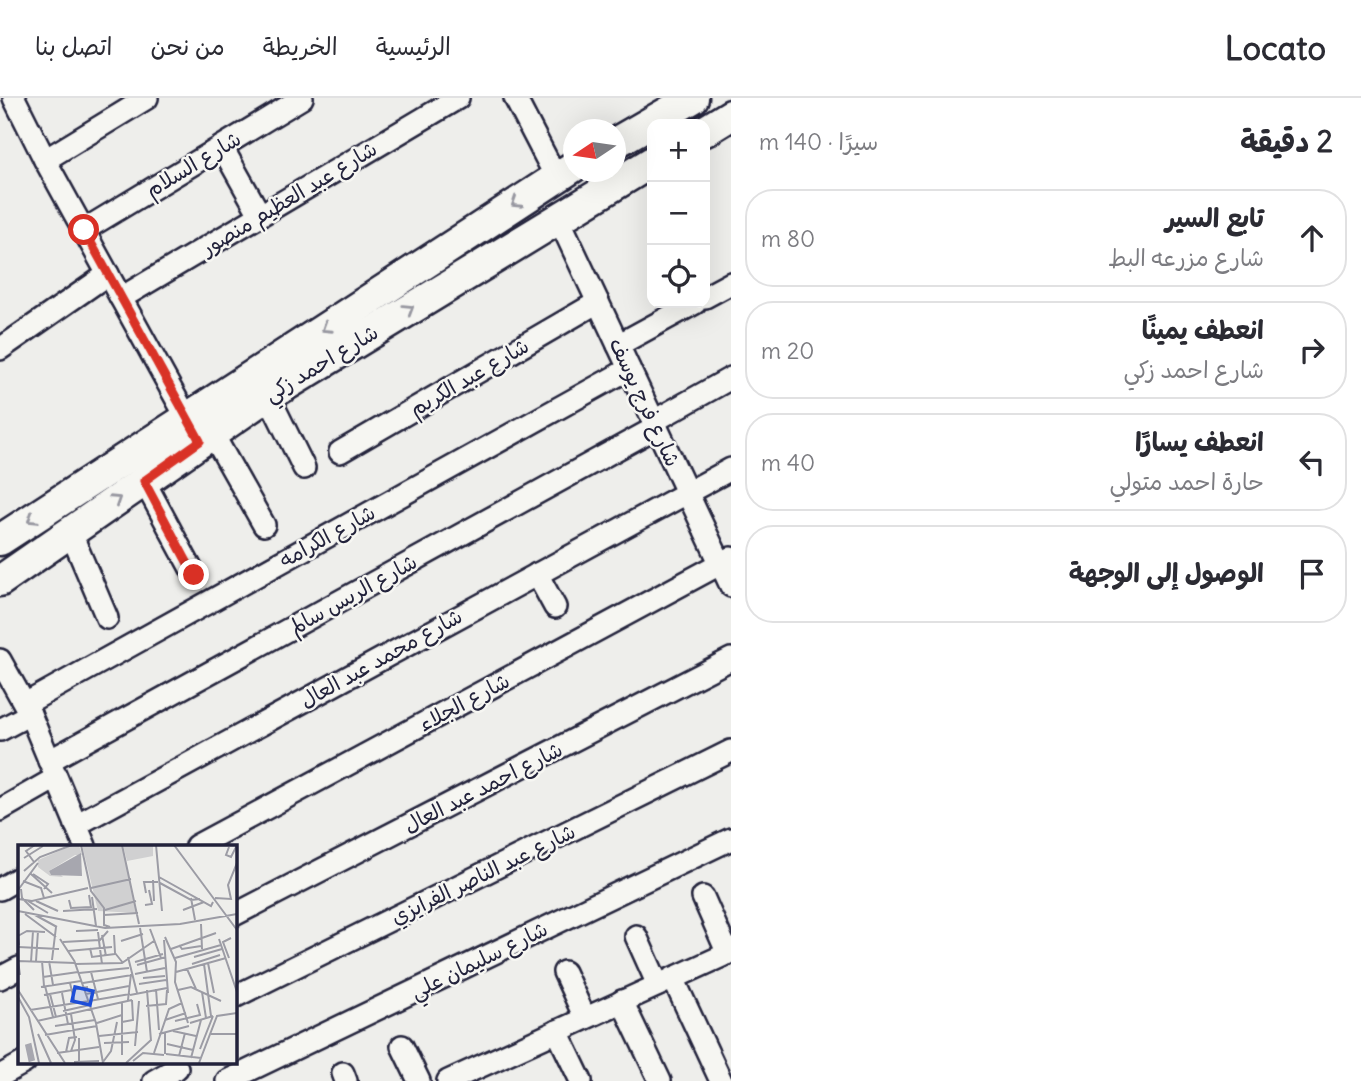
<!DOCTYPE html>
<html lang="ar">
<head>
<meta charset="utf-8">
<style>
	:root { --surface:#fff; --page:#f2f2f3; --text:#2b2b33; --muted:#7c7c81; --line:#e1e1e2 }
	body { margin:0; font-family:Delius,"Playpen Sans Arabic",sans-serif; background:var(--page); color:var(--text); direction:rtl }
	.controls { position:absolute; right:21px; top:21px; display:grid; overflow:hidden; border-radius:14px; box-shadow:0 7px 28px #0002 }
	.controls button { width:63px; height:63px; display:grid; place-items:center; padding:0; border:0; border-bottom:2px solid var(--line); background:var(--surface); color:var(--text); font:35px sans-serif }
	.compass { position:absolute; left:563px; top:21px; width:63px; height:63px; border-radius:50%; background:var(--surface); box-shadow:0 7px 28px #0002; rotate:257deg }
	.stop { position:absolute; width:21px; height:21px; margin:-16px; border:5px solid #d93025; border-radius:50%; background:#fff }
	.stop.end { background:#d93025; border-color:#fff; box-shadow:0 2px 7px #0008 }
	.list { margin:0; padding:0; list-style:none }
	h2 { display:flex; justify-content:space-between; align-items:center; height:91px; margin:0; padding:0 28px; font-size:30px }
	h2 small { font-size:23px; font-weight:400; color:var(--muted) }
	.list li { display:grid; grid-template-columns:46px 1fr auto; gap:21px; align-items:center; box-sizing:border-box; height:98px; margin:0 14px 14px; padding:0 14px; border:2px solid var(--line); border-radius:28px }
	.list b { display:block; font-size:26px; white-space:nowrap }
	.list p { margin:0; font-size:23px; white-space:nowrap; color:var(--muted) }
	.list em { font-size:23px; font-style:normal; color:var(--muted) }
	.icon { flex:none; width:38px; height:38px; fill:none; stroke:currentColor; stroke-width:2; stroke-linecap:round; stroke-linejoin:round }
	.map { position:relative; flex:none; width:731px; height:983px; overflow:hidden; direction:ltr }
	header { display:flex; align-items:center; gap:42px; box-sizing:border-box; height:98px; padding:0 35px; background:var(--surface); border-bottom:2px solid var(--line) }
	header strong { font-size:33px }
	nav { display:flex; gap:38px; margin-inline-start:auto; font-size:24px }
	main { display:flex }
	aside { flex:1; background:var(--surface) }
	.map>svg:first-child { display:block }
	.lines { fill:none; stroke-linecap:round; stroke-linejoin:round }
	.street-casing { stroke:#22223b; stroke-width:26 }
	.secondary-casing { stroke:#22223b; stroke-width:35 }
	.street { stroke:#f6f6f2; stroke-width:21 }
	.secondary { stroke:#f6f6f2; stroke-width:30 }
	.oneway { stroke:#9797a0 }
	.route { stroke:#d93025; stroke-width:9 }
	.labels { text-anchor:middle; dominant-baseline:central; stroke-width:5; stroke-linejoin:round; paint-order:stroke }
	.street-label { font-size:21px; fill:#22223b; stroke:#f6f6f2 }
	.inset-river { fill:none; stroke:#a7a7af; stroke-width:3.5 }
	.inset-road { fill:none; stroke:#9c9ca5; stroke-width:2 }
	.view { fill:#1d4ed8; fill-opacity:0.15; stroke:#1d4ed8; stroke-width:3.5 }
	.inset-edge { fill:none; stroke:#22223b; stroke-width:3.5 }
</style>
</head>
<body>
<header>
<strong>Locato</strong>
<nav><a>الرئيسية</a><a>الخريطة</a><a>من نحن</a><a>اتصل بنا</a></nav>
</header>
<main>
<aside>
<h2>2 دقيقة<small>سيرًا · 140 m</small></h2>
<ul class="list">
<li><svg class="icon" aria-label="ahead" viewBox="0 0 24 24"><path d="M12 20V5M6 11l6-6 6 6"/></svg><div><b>تابع السير</b><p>شارع مزرعه البط</p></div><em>80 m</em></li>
<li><svg class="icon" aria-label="right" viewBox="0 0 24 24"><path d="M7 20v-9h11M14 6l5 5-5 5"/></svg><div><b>انعطف يمينًا</b><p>شارع احمد زكي</p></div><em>20 m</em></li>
<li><svg class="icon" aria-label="left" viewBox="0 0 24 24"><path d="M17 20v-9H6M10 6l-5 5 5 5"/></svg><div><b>انعطف يسارًا</b><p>حارة احمد متولي</p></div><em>40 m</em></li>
<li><svg class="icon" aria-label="arrive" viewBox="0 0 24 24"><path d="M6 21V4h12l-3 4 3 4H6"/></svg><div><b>الوصول إلى الوجهة</b></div></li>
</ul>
</aside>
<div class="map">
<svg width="731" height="983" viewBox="0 0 731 983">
	<rect width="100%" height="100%" fill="#eeeeeb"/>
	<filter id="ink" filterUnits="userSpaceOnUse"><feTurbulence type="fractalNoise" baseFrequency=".0143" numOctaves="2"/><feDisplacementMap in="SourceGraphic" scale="14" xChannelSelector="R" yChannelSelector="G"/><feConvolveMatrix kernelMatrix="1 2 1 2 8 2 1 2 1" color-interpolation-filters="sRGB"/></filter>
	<g filter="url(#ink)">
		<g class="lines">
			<defs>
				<g id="street">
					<polyline points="14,0 45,62 193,331"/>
					<polyline points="515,0 556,79"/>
					<polyline points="222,49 260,117"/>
					<polyline points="45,62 147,0"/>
					<polyline points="558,119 731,488"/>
					<polyline points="84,132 302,0"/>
					<polyline points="705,199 731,185"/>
					<polyline points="121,200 458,0"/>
					<polyline points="618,247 695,205"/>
					<polyline points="0,251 108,176"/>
					<polyline points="268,297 304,370"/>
					<polyline points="654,323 731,280"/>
					<polyline points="212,335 264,427"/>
					<polyline points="340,354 598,204"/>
					<polyline points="144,383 194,476"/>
					<polyline points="70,433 107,520"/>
					<polyline points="537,476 555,509"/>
					<polyline points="0,562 30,616 85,748"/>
					<polyline points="25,606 629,271"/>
					<polyline points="0,632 30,616"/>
					<polyline points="49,663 657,329"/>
					<polyline points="0,712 56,680"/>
					<polyline points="76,727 731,371"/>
					<polyline points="196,748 731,460"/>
					<polyline points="0,791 19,780"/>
					<polyline points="703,799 728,856"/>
					<polyline points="234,817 731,561"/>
					<polyline points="636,838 658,887"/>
					<polyline points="564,874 585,920"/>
					<polyline points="0,880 19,870"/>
					<polyline points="673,880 721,983"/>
					<polyline points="234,899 731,653"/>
					<polyline points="622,903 660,983"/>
					<polyline points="557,933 581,983"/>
					<polyline points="402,948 419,983"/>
					<polyline points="343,975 346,983"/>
					<polyline points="0,978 25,964"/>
					<polyline points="154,983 177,970"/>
					<polyline points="227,983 731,741"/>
					<polyline points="448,983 731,854"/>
				</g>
				<g id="secondary">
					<polyline points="705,33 731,17"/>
					<polyline points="615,45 693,0"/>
					<polyline points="0,442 573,69"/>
					<polyline points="0,483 255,306 652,64"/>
				</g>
			</defs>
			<!-- street casing -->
			<use href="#street" class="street-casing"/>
			<!-- secondary casing -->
			<use href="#secondary" class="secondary-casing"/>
			<!-- street -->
			<use href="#street" class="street"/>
			<!-- secondary -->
			<use href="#secondary" class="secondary"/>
		</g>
		<!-- one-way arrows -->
		<defs><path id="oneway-chevron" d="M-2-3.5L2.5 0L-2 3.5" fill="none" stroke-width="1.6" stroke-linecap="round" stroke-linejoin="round" transform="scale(1.75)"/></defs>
		<g class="oneway">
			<use href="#oneway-chevron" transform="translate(516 105) rotate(147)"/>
			<use href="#oneway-chevron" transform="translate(409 211) rotate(-32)"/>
			<use href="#oneway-chevron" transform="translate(326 230) rotate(147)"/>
			<use href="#oneway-chevron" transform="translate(116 402) rotate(-33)"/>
			<use href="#oneway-chevron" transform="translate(32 421) rotate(147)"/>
		</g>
	</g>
	<g class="lines" filter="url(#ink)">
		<!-- route -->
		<polyline class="route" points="84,132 200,343 144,383 194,477"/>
	</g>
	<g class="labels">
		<!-- street labels -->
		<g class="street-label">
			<text transform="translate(193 66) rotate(-31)">شارع السلام</text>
			<text transform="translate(289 100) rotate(-31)">شارع عبد العظيم منصور</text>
			<text transform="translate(321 265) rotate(-31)">شارع احمد زكي</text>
			<text transform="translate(469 279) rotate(-30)">شارع عبد الكريم</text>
			<text transform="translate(645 304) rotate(65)">شارع فرج يوسف</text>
			<text transform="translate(327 438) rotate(-29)">شارع الكرامه</text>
			<text transform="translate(353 496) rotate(-29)">شارع الريس سالم</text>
			<text transform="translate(381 560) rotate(-29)">شارع محمد عبد العال</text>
			<text transform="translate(464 604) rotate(-28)">شارع الجلاء</text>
			<text transform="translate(483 689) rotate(-27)">شارع احمد عبد العال</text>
			<text transform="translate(483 776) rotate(-26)">شارع عبد الناصر الفرايزي</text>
			<text transform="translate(479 862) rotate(-26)">شارع سليمان علي</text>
		</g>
	</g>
	<!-- overview -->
	<g transform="translate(18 747)">
		<rect width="219" height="219" fill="#eeeeeb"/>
		<path d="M 55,0 L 61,0 L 64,10 L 57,10 L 31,26 L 33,30 L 37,27 L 42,29 L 45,32 L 32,31 L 20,22 L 20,15 ZM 64,0 L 104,0 L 119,68 L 80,66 ZM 105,0 L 135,0 L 135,11 L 109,16 Z" fill="#d0d0d1"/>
		<path d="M 63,8 L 64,31 L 33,30 L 31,26 Z" fill="#a7a7af"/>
		<path class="inset-river" d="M 12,200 L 15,214 L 12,215 L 9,201 Z"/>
		<path class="inset-road" d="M 63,0 L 73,46 L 86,63 L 86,80 L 92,82M 104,0 L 121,79M 138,0 L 144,66M 156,0 L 219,85M 211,2 L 208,10 L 213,12 L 219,0M 6,13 L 25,1M 16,17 L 8,6 L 17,0M 6,26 L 22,12 L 54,0M 13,29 L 34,48M 15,29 L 30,39 L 26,44M 141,32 L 193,61 L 195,57M 135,35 L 136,56M 5,36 L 23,43 L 26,53M 142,38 L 173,55 L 182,54M 73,43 L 113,34M 3,44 L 4,53 L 16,65M 0,45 L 20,18M 128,48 L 126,37 L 140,37M 74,52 L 78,81M 173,53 L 177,75M 197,53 L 213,54 L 210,40 L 219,18M 0,54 L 14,56 L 70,43M 51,55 L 53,63 L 73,62 L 71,50M 10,56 L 30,68M 18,56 L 40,66M 127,60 L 134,59 L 131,45M 87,65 L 118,56M 165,65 L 186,57M 0,66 L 87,83 L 162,79 L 219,69M 45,66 L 79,64M 7,69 L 38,92M 17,70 L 39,82M 86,70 L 120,68M 183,79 L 184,104M 122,83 L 129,127M 132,84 L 143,113M 58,86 L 80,85M 84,90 L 88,111M 96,90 L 97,108 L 105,118M 147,92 L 158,117 L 157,137 L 170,178M 42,94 L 57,117M 201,94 L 219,147M 146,95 L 150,148M 103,96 L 125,89M 45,97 L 81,95 L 80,87M 1,100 L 0,91 L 9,86 L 27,87M 161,100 L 164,104 L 183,101M 0,102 L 41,104M 72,103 L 74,112 L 97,109M 153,104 L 198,88M 50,106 L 94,102M 110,112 L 119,148M 176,112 L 204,104M 157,113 L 203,100M 211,113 L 205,97 L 213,93M 34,115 L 38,82M 18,116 L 20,86M 24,116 L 26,141M 31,116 L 35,140M 13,117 L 15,86M 117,117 L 145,109M 190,118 L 196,148M 57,119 L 104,118 L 136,96M 84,119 L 81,96 L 90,86M 174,119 L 202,110M 186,119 L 193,171M 119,120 L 148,112M 169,124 L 178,144M 73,127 L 80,154M 158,127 L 208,113M 61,128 L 111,123M 117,129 L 147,123M 2,130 L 0,116 L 57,118 L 78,178 L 85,218M 25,132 L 60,127M 125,133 L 147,131M 52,138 L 57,159M 65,138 L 114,130M 121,139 L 148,135M 27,141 L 35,172M 23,142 L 63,136M 138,144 L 141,185M 0,145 L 47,218M 129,145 L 133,196M 160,145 L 173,142 L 203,156M 184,147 L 188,173M 44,148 L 50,179M 32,149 L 38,172M 68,149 L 111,141M 26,150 L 70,142M 112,150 L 149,143M 0,152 L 11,172 L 21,218M 110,155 L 113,129M 71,156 L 112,149M 104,157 L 104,210M 128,161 L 148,159 L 149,145M 12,165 L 71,156M 45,166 L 72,160M 147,175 L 168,168M 19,176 L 114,155M 157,176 L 182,170 L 179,159M 104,177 L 115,175 L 114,155M 79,178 L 104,170M 172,178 L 195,171M 37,181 L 77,175M 155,186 L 178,191M 147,187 L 147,209M 20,189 L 33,218M 141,189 L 171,181M 193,189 L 219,189M 27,190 L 79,181M 81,191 L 120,187M 61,193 L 61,217M 86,198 L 111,197M 149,199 L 175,205M 117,201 L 121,156M 182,204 L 195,171M 53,206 L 57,195 L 53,169M 48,207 L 51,193 L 59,192M 39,208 L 81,202M 136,208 L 151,164 L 164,158M 148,209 L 183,213M 161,211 L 167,188M 173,213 L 183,175M 115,216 L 125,208 L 146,210M 56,217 L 81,216M 85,217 L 93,206 L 99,177M 108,218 L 133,195M 181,218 L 199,171 L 219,168"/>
		<path class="view" d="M 57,142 L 75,146 L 72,160 L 54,156 Z"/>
		<rect width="219" height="219" class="inset-edge"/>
	</g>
</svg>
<div class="controls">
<button>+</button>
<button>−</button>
<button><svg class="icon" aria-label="locate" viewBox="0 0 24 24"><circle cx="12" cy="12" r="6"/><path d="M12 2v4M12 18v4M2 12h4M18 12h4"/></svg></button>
</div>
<svg class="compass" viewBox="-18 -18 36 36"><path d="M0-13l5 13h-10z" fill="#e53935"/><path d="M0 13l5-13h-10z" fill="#7c7c81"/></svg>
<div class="stop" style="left:84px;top:132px"></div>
<div class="stop end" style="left:194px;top:477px"></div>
</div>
</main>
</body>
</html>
